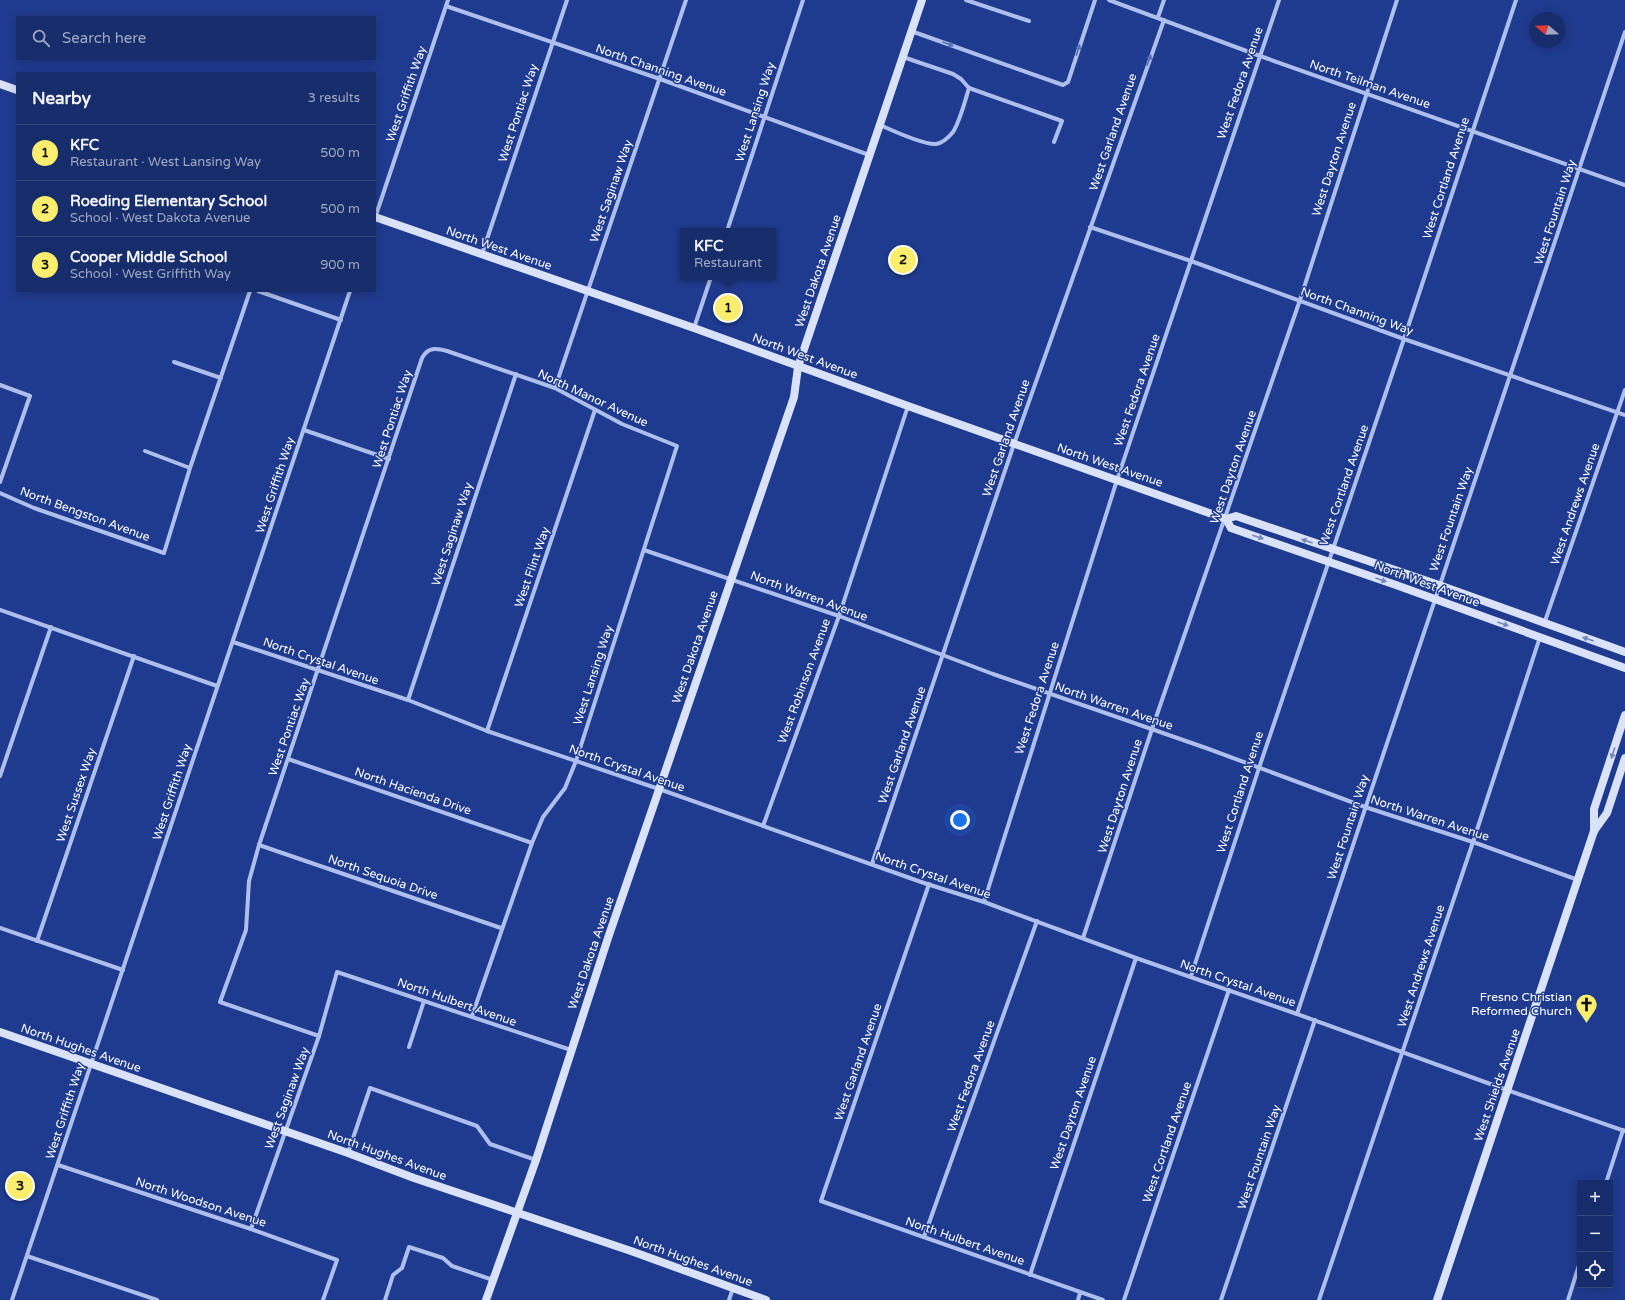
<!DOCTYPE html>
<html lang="en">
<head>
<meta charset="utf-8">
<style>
	:root { --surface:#172c6b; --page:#243873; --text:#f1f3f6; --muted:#9ea7c1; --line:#36487e; --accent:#fbed6e }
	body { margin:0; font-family:"Varela Round",sans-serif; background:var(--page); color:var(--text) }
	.controls { position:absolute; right:12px; bottom:12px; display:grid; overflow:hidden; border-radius:0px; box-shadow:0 2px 10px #0003 }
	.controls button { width:36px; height:36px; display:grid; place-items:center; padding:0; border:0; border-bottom:1px solid var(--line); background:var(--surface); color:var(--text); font:20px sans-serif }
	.compass { position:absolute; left:1529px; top:12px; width:36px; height:36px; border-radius:50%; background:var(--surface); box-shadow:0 2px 10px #0003; rotate:289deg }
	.you { position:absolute; left:960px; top:820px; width:14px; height:14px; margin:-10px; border:3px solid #fff; border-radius:50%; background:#1a73e8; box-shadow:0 0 0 6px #1a73e833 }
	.badge { display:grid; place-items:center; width:26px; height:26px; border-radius:50%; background:var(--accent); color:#111; font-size:13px; font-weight:700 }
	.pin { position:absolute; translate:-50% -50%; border:2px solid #fff; box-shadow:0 1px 4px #0006 }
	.popup { position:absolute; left:680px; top:228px; width:96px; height:52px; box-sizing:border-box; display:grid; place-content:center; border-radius:0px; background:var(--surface); filter:drop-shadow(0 1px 3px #0005); font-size:13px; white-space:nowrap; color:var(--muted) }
	.popup b { font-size:15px; color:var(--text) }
	.popup::after { content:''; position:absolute; left:50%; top:100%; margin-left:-8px; border:8px solid transparent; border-top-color:var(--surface) }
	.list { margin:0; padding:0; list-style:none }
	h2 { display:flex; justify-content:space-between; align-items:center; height:52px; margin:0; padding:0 16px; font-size:17px }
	h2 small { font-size:13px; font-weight:400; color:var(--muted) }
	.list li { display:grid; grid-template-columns:26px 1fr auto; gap:12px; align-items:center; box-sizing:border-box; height:56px; padding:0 16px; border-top:1px solid var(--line) }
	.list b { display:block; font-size:15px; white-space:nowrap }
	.list p { margin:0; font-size:13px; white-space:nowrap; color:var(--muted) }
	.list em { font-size:13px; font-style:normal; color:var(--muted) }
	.icon { flex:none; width:22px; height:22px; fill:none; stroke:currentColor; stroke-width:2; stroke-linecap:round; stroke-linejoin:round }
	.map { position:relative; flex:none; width:1625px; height:1300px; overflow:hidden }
	.search { position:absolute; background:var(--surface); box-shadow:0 2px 10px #0003; left:16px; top:16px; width:360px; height:44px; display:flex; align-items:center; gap:10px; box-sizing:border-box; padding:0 14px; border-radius:0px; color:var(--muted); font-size:15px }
	.panel { position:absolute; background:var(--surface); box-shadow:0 2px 10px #0003; left:16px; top:72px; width:360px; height:220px; border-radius:0px }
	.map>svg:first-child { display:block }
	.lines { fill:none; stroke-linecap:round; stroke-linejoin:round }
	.street { stroke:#aebfed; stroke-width:4 }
	.secondary { stroke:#dae2f9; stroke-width:8 }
	.oneway { fill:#5870b5 }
	.oneway2 { fill:#7386bf }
	.labels { text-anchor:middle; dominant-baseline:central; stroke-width:3; stroke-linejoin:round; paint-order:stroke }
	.street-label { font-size:12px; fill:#fff; stroke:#1f3b8f }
	.poi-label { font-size:12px; fill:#fff; stroke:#1f3b8f; text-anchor:end }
</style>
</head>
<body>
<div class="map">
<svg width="1625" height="1300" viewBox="0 0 1625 1300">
	<rect width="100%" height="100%" fill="#1f3b8f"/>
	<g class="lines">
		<!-- street -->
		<g class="street">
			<polyline points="966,0 1029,21"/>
			<polyline points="1109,0 1260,56 1625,185"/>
			<polyline points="446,6 660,79 869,155"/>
			<polyline points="1158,17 1164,0"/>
			<polyline points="911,31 1063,85 1068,82 1095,0"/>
			<polyline points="903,57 953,74 961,79 969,88 1062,121 1054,142"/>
			<path d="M 880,125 C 891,130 925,145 936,144 C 942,143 949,137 953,132 C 960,121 965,101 969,88"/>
			<polyline points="375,218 448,0"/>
			<polyline points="1090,227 1191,261 1404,339 1625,415"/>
			<polyline points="727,231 803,0"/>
			<polyline points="482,254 567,0"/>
			<polyline points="258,291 341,320"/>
			<polyline points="694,328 711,277"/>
			<polyline points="174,362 221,378"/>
			<polyline points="0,385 30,396 0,482"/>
			<polyline points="555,388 686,0"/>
			<polyline points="304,430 389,459"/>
			<polyline points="145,451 190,468"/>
			<polyline points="0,493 34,508 164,553 190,468 250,291"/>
			<polyline points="644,550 839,616 993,674 1206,748 1365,807 1473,842 1578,880"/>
			<polyline points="0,610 217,686"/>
			<polyline points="1544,624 1625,390"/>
			<polyline points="233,642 408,700 487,731 659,789 924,883 984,902 1136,958 1297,1014 1507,1090 1625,1131"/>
			<polyline points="408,700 516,374"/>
			<polyline points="487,731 595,410"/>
			<polyline points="288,759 532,843"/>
			<polyline points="0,776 51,627"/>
			<polyline points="763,826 839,616 908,406"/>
			<polyline points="259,845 501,928"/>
			<polyline points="872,864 1014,444 1164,20"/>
			<polyline points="929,884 821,1201 1103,1300"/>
			<polyline points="984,902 1117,480 1279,0"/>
			<polyline points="0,928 123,970"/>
			<polyline points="1083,938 1152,729 1300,300 1397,0"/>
			<polyline points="37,941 134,656"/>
			<polyline points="1191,976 1259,768 1404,339 1516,0"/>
			<path d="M 1297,1014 C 1405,686 1517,359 1625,32"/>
			<path d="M 319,1036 L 220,1002 L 246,930 L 249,881 L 259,845 L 422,358 C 428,347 436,348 447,351 L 555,388 L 622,424 L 677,446 L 576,761 L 565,788 L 543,817 L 532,843 L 472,1016"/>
			<polyline points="409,1047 424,1001"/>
			<polyline points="348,1153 370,1088 477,1126 490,1144 536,1160"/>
			<polyline points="58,1165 251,1229 337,1260 323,1300"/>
			<polyline points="1606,1183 1623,1130"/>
			<polyline points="251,1229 319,1036 337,972 571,1050"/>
			<polyline points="924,1237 1037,921"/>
			<polyline points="27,1256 157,1300"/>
			<polyline points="1030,1275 1136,958"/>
			<polyline points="12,1300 350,291"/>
			<polyline points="385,1300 393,1275 402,1268 409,1247 443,1258 452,1266 493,1280"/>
			<polyline points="729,1300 733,1288"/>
			<polyline points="1078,1300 1080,1293"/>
			<polyline points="1124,1300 1229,990"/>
			<polyline points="1221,1300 1315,1020"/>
			<polyline points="1319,1300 1473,842 1540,637"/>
			<polyline points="1568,1300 1580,1262"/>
		</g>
		<!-- secondary -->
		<g class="secondary">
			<polyline points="0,84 17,90"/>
			<polyline points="375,217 694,328 908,406 1226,519 1236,516 1439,585 1625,652"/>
			<polyline points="1226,519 1231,528 1396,585 1625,668"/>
			<polyline points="1594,831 1594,809 1625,715"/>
			<polyline points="0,1032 348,1153 414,1178 631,1251 766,1300"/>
			<polyline points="486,1300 536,1160 608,938 794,397 798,367 922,0"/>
			<polyline points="1437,1300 1594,831 1607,813 1625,758"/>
		</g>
	</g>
	<!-- one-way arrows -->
	<defs><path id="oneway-solid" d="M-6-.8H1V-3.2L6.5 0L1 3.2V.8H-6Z"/></defs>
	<g class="oneway">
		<use href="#oneway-solid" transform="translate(948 44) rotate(20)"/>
		<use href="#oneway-solid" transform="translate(1078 50) rotate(-72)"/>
		<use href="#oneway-solid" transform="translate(1149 60) rotate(-71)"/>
	</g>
	<g class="oneway2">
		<use href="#oneway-solid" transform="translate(1258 537) rotate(18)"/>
		<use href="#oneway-solid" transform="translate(1307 541) rotate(-161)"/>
		<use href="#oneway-solid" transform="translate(1381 580) rotate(19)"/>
		<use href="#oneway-solid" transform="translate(1503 624) rotate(19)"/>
		<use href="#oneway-solid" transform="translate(1588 639) rotate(-161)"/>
		<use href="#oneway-solid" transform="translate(1613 753) rotate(108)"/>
	</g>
	<!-- icons -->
	<defs>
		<symbol id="church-pin" viewBox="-11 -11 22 30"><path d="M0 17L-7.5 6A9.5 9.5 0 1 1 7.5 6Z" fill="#fbed6e" stroke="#1f3b8f"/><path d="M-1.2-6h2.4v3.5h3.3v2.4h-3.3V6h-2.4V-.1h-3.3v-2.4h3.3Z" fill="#111"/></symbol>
	</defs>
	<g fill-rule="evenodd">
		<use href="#church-pin" x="1574" y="992" width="25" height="34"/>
	</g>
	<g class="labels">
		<!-- street labels -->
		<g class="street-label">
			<text transform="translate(661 70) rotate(19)">North Channing Avenue</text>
			<text transform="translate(1240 83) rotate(-71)">West Fedora Avenue</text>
			<text transform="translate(1370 84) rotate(19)">North Teilman Avenue</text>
			<text transform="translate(406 94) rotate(-71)">West Griffith Way</text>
			<text transform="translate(755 112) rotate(-72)">West Lansing Way</text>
			<text transform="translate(518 113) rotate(-72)">West Pontiac Way</text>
			<text transform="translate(1113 132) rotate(-71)">West Garland Avenue</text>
			<text transform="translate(1334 159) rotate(-72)">West Dayton Avenue</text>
			<text transform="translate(1446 178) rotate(-72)">West Cortland Avenue</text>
			<text transform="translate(611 191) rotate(-71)">West Saginaw Way</text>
			<text transform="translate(1555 212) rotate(-72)">West Fountain Way</text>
			<text transform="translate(499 248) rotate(19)">North West Avenue</text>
			<text transform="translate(818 271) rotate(-71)">West Dakota Avenue</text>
			<text transform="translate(1357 311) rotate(20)">North Channing Way</text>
			<text transform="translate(805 356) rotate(20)">North West Avenue</text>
			<text transform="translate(1137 390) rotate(-71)">West Fedora Avenue</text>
			<text transform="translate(593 398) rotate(25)">North Manor Avenue</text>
			<text transform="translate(392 419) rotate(-72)">West Pontiac Way</text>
			<text transform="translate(1006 438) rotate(-71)">West Garland Avenue</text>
			<text transform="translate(1110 465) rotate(19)">North West Avenue</text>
			<text transform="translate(1233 467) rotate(-71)">West Dayton Avenue</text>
			<text transform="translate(275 485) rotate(-72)">West Griffith Way</text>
			<text transform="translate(1344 485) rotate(-71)">West Cortland Avenue</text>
			<text transform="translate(1575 504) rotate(-71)">West Andrews Avenue</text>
			<text transform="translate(85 514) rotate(20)">North Bengston Avenue</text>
			<text transform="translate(1451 519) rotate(-71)">West Fountain Way</text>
			<text transform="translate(452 534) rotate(-72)">West Saginaw Way</text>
			<text transform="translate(532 567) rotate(-71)">West Flint Way</text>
			<text transform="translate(1427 584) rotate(20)">North West Avenue</text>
			<text transform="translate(809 596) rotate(20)">North Warren Avenue</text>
			<text transform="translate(695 647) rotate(-71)">West Dakota Avenue</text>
			<text transform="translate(321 661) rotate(19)">North Crystal Avenue</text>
			<text transform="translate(593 675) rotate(-72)">West Lansing Way</text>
			<text transform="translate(804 681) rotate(-70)">West Robinson Avenue</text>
			<text transform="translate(1037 698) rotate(-72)">West Fedora Avenue</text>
			<text transform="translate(1114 706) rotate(19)">North Warren Avenue</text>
			<text transform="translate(289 727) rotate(-71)">West Pontiac Way</text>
			<text transform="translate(902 745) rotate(-71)">West Garland Avenue</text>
			<text transform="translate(627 768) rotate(19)">North Crystal Avenue</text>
			<text transform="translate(413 791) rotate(19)">North Hacienda Drive</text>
			<text transform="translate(172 792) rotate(-72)">West Griffith Way</text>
			<text transform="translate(1240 792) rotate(-72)">West Cortland Avenue</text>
			<text transform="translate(76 795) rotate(-71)">West Sussex Way</text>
			<text transform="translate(1120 796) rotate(-72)">West Dayton Avenue</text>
			<text transform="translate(1430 818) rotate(18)">North Warren Avenue</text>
			<text transform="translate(1348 827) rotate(-72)">West Fountain Way</text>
			<text transform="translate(933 875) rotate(19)">North Crystal Avenue</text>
			<text transform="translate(383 877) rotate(19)">North Sequoia Drive</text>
			<text transform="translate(591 953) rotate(-71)">West Dakota Avenue</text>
			<text transform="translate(1421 966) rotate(-72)">West Andrews Avenue</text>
			<text transform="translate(1238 983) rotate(19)">North Crystal Avenue</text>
			<text transform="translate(457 1002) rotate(19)">North Hulbert Avenue</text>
			<text transform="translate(81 1048) rotate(19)">North Hughes Avenue</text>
			<text transform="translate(858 1062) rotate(-71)">West Garland Avenue</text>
			<text transform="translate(971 1076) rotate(-70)">West Fedora Avenue</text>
			<text transform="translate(1497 1085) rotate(-71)">West Shields Avenue</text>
			<text transform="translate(287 1098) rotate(-70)">West Saginaw Way</text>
			<text transform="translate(65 1111) rotate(-72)">West Griffith Way</text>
			<text transform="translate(1073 1113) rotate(-71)">West Dayton Avenue</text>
			<text transform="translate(1167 1142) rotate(-71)">West Cortland Avenue</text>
			<text transform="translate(387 1155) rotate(20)">North Hughes Avenue</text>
			<text transform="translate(1259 1157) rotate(-71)">West Fountain Way</text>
			<text transform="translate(201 1202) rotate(18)">North Woodson Avenue</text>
			<text transform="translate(965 1241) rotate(19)">North Hulbert Avenue</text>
			<text transform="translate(693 1261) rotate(20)">North Hughes Avenue</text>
		</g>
		<!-- poi labels -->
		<g class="poi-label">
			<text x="1572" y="997">Fresno Christian<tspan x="1572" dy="14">Reformed Church</tspan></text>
		</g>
	</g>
</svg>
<div class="controls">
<button>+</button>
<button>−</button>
<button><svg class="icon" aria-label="locate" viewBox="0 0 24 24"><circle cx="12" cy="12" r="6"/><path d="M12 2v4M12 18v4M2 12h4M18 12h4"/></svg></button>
</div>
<svg class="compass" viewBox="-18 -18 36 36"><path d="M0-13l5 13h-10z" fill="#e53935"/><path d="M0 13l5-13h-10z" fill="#9ea7c1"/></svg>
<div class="you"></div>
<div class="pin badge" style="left:728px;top:308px">1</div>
<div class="popup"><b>KFC</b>Restaurant</div>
<div class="pin badge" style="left:903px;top:260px">2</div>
<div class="pin badge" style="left:20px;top:1186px">3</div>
<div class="search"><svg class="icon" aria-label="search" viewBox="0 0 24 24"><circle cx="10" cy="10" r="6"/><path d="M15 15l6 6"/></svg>Search here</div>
<section class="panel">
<h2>Nearby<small>3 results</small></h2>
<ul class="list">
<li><span class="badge">1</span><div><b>KFC</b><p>Restaurant · West Lansing Way</p></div><em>500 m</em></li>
<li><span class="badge">2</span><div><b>Roeding Elementary School</b><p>School · West Dakota Avenue</p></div><em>500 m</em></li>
<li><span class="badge">3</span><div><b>Cooper Middle School</b><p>School · West Griffith Way</p></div><em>900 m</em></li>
</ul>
</section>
</div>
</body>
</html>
